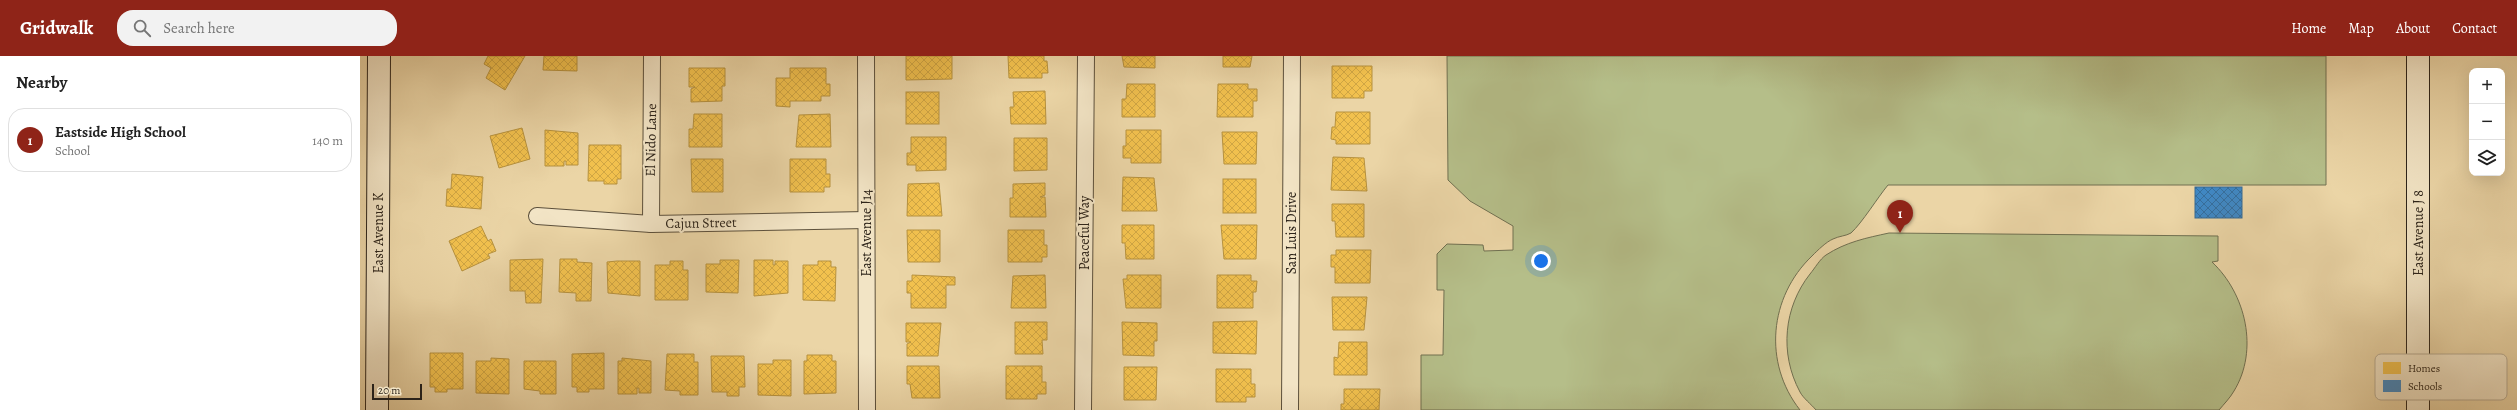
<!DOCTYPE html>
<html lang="en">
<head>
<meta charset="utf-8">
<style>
	:root { --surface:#fff; --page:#f2f2f2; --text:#222; --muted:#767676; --line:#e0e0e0; --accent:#8f2418 }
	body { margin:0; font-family:Alegreya,serif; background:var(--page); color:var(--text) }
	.controls { position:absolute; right:12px; top:12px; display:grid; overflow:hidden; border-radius:8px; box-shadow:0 4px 16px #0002 }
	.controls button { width:36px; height:36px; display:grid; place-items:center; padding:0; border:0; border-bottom:1px solid var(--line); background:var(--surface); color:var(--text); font:20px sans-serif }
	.scale { position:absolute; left:12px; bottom:10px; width:50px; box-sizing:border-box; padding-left:4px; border:2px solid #2c2319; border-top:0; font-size:11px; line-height:14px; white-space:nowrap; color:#2c2319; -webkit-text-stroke:3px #f2e4c5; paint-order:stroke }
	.you { position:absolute; left:1181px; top:205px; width:14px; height:14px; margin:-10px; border:3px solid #fff; border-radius:50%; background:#1a73e8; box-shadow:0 0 0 6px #1a73e833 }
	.badge { display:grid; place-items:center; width:26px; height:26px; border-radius:50%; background:var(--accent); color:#fff; font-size:13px; font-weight:700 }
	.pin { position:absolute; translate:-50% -33px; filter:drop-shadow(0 1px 2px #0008) }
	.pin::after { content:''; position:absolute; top:21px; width:14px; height:12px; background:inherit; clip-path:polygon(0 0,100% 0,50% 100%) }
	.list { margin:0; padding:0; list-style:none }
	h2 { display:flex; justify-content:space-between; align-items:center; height:52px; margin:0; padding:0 16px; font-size:17px }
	h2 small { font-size:13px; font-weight:400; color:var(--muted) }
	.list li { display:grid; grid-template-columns:26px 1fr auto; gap:12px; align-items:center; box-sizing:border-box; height:64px; margin:0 8px 8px; padding:0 8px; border:1px solid var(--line); border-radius:16px }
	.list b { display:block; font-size:15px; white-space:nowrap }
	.list p { margin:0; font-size:13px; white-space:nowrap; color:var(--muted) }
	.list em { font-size:13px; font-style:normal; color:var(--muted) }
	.icon { flex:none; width:22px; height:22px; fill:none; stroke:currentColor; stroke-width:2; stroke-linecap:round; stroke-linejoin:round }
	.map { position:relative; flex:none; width:2157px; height:354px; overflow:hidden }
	header { display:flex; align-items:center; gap:24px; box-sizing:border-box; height:56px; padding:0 20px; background:var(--accent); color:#fff }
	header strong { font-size:19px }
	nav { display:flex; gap:22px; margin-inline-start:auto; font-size:14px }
	.search { width:280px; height:36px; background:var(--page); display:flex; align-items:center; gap:10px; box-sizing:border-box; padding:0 14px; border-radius:16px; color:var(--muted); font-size:15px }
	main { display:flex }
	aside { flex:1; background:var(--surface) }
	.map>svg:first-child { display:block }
	.green { fill:#b5be89; stroke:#707051 }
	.homes { fill:url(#homes-cross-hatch); stroke:#b7923e }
	.schools { fill:url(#schools-cross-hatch); stroke:#396a91 }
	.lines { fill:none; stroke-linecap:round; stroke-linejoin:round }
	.street-casing { stroke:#5c503c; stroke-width:18 }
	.secondary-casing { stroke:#2c2319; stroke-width:24 }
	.street { stroke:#f2e4c5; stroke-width:16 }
	.secondary { stroke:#f2e4c5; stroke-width:22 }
	.labels { text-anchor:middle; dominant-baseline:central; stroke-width:4; stroke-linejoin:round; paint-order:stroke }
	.street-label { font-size:14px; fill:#2c2319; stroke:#f2e4c5 }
	.key { fill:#f2e4c5; stroke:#b7aa91; stroke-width:1 }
	.key-label { font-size:11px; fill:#2c2319 }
</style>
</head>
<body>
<header>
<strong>Gridwalk</strong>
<div class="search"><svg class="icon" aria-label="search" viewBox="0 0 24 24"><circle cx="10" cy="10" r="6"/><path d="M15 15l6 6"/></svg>Search here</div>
<nav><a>Home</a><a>Map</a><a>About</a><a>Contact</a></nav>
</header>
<main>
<aside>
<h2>Nearby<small></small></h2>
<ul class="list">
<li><span class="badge">1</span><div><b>Eastside High School</b><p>School</p></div><em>140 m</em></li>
</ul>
</aside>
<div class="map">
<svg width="2157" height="354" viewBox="0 0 2157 354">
	<defs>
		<pattern id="homes-cross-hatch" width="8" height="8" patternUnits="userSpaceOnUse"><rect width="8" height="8" fill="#f2c14e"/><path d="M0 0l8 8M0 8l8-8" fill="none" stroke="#d0a644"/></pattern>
		<pattern id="schools-cross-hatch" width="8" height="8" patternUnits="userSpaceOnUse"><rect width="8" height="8" fill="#3f88c5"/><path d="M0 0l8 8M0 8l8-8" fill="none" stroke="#356f9f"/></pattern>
	</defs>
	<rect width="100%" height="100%" fill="#ebd5a6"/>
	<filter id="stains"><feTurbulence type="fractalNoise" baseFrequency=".005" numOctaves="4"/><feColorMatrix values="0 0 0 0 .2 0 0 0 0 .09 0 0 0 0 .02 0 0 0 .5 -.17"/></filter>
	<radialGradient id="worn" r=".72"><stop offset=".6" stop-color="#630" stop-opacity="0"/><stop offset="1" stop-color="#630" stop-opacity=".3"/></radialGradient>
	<!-- green -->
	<g class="green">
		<path d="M 1087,0 L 1966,0 L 1966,129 L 1528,129 C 1518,141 1502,167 1491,177 C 1486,180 1479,180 1473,183 C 1466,186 1458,194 1452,200 C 1409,241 1403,307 1440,354 L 1061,354 L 1061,299 L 1083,299 L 1084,234 L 1077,234 L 1077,198 L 1087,188 L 1123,189 L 1124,195 L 1153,194 L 1153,170 L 1110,145 L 1088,124 Z"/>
		<path d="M 1529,177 L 1858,180 L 1858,205 L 1852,206 C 1886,238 1899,294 1874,335 C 1870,342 1864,348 1859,354 L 1456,354 C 1451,348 1443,342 1440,336 C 1419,297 1424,251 1450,218 C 1455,212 1460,203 1466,199 C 1486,186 1506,182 1529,177 Z"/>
	</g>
	<!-- homes -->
	<g class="homes">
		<polygon points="128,0 165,0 145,34 126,22 131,12 124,8"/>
		<polygon points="184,0 217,0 217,15 183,14"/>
		<polygon points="546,0 592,0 592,23 546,24"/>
		<polygon points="648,0 684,0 684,5 687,5 688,17 682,17 682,22 649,22"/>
		<polygon points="762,0 795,0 795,12 764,11"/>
		<polygon points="863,0 892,0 890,11 863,11"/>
		<polygon points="972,10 1012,10 1012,35 1004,35 1004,42 972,42"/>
		<polygon points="329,12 365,12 365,30 362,30 362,45 331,46 331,33 335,31 329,31"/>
		<polygon points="430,12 466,12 466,28 470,28 470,40 461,40 461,45 430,45 430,51 416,50 416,22 430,22"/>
		<polygon points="767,28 795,28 795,61 762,61 762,43 766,43"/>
		<polygon points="858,28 888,28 888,33 897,33 897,45 893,45 893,61 857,61"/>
		<polygon points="685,35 686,68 651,68 650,51 654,51 653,36"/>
		<rect x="546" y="36" width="33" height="32"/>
		<polygon points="976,56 1010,56 1010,88 976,88 976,84 971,83 972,71 975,71"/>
		<polygon points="334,58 362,58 362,91 329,91 329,73 333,73"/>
		<polygon points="470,58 471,91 436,91 439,59"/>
		<polygon points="162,72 170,103 139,112 130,80"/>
		<polygon points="185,74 218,77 218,109 206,109 206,105 204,105 204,110 185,110"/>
		<polygon points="766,74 801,74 801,107 771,107 771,102 763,102 763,90 766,90"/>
		<polygon points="862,76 897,76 896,108 864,108"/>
		<polygon points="551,81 586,81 586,114 556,115 556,109 547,109 547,97 551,97"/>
		<polygon points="654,82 687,82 687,114 654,115"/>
		<polygon points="229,89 261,89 261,123 257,123 257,128 244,128 244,125 228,125"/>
		<polygon points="973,101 1004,102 1007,135 971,134"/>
		<polygon points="331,103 363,103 363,136 332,136"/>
		<polygon points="430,103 466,103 466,118 470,118 470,131 464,131 464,136 430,136"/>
		<polygon points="92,118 123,121 121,153 86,150 87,133 91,133"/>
		<polygon points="763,121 794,122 797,155 762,155"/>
		<rect x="863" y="123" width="33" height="34"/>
		<polygon points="579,127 582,160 547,160 548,128"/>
		<polygon points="685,127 685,139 680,141 685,141 686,161 650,161 650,142 653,142 653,128"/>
		<polygon points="972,148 1004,148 1004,181 976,181 975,165 972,165"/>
		<polygon points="762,169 794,169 794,203 766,203 765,187 762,187"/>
		<polygon points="861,169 897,169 896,203 864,203"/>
		<polygon points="121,170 128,185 131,183 136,195 128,198 130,202 102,215 89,185"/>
		<polygon points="547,174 580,174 580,206 548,206"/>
		<polygon points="648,174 684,174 684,189 687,189 687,201 682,201 682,206 648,206"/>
		<polygon points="976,194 1011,194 1010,227 975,227 975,211 971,211 971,199 976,199"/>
		<polygon points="183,203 181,247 166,247 165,235 150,235 150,204"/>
		<polygon points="200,203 217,203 217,206 232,207 231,245 216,245 216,237 199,236"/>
		<polygon points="360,204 379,204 378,237 346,236 346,208 360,208"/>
		<polygon points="394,204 413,204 413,209 415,209 415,205 428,205 428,237 394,240"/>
		<polygon points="257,205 280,205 280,240 248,237 247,206"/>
		<polygon points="310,205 323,205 323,214 328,214 328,244 295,244 295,209 310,209"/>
		<polygon points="458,205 471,205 471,211 476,211 475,245 443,244 443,209 458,209"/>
		<polygon points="552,219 595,221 595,229 586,229 586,252 551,252 551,237 547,237 547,225 552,225"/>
		<polygon points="685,219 686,252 651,252 653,220"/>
		<polygon points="767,219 801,219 801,252 766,252 763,223 767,223"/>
		<polygon points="857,219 891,219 891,225 897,225 896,236 893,236 893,252 857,252"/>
		<polygon points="972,241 1007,241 1004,274 973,274"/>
		<polygon points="897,265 896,298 853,297 853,266"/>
		<polygon points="655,266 687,266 687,284 682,284 683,298 655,298"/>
		<polygon points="762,266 797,267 797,285 794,285 794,300 763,299"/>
		<polygon points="546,267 581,267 578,300 547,300 547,288 551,286 546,286"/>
		<polygon points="979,286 1007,286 1007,319 974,319 974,301 978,302"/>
		<polygon points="70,297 103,297 103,333 87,333 87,336 75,336 75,331 70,331"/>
		<polygon points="244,297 244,333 229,333 229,336 217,336 217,331 212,331 212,298"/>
		<polygon points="307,298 334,298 334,306 338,306 338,339 320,339 320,335 305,334"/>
		<polygon points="447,299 472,299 472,305 476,305 476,337 444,338 444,305 447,305"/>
		<polygon points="351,300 384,300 385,331 379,331 379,340 367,340 367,336 352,336"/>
		<polygon points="131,302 149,303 149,338 116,337 116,305 131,305"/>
		<polygon points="262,302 291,305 291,337 279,337 279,332 277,332 277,338 258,338 258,305 262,305"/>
		<polygon points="413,304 431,304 431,340 398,339 398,308 413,308"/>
		<polygon points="164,305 196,305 196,338 180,338 180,335 164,333"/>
		<polygon points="547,310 579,310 580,342 552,342 550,328 547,328"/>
		<polygon points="646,310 682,310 682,326 686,326 686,338 677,338 677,343 646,343"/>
		<polygon points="764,311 797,311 796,344 764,344"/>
		<polygon points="856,313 891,313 891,328 895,328 895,341 886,341 886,346 856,346"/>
		<polygon points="984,333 1020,333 1019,354 981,354 981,348 984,348"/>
	</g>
	<!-- schools -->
	<rect class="schools" x="1835" y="131" width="47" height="31"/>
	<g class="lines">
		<defs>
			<g id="street">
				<polyline points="506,0 507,354"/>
				<polyline points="177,160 291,168 506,164"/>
				<polyline points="291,168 292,0"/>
				<polyline points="723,354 726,0"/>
				<polyline points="930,354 932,0"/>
			</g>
			<g id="secondary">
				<polyline points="2058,0 2058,354"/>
				<polyline points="17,354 19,0"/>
			</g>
		</defs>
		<!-- street casing -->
		<use href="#street" class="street-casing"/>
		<!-- secondary casing -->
		<use href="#secondary" class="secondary-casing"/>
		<!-- street -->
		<use href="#street" class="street"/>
		<!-- secondary -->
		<use href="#secondary" class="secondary"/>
	</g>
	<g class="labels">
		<!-- street labels -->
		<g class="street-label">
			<text transform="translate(291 84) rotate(-89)">El Nido Lane</text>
			<text transform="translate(341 167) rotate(-1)">Cajun Street</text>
			<text transform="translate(18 177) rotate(-90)">East Avenue K</text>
			<text transform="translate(506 177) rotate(-90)">East Avenue J14</text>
			<text transform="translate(724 177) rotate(-90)">Peaceful Way</text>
			<text transform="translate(931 177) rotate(-90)">San Luis Drive</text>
			<text transform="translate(2058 177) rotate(-90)">East Avenue J 8</text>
		</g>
	</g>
	<!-- legend -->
	<rect x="2015" y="298" width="132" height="46" rx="6" class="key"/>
	<rect x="2023" y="306" width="18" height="12" fill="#f2c14e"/>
	<rect x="2023" y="324" width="18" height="12" fill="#3f88c5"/>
	<g class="key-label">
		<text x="2048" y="316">Homes</text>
		<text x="2048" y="334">Schools</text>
	</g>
	<rect width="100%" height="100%" filter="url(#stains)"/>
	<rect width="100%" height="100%" fill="url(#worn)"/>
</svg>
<div class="controls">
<button>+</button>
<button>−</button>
<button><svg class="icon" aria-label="layers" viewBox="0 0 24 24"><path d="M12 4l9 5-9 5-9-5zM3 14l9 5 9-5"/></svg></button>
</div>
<div class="scale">20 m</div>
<div class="you"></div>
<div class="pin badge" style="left:1540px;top:177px">1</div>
</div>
</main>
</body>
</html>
